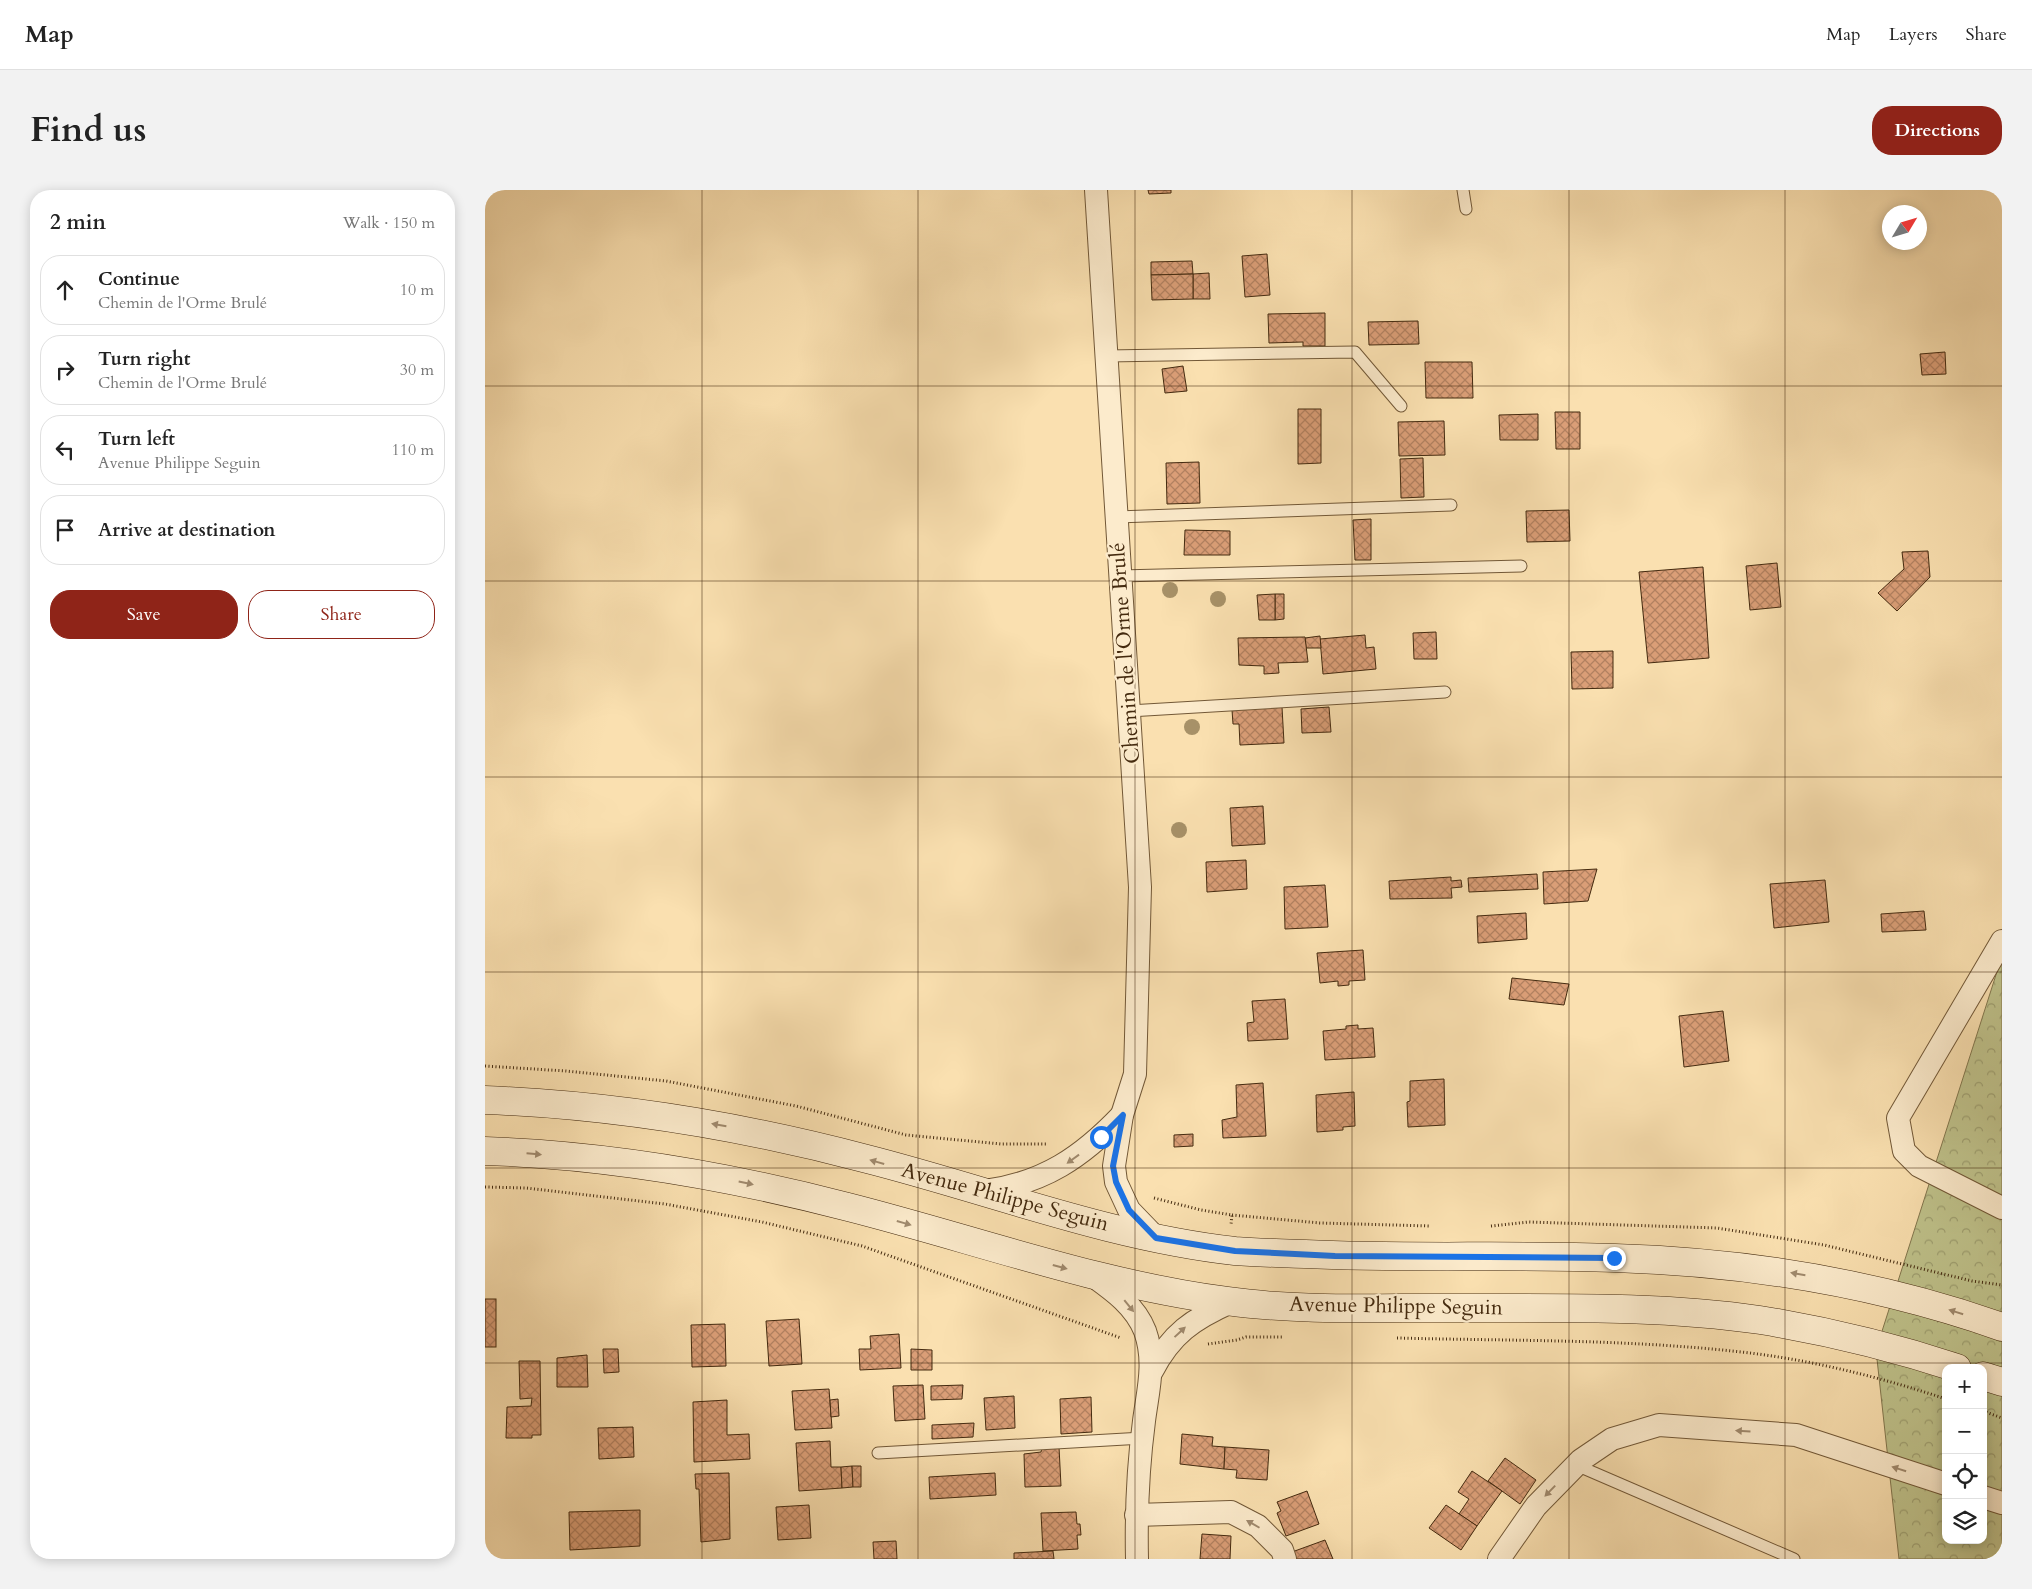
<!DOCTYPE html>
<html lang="en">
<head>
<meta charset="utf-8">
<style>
	:root { --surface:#fff; --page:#f2f2f2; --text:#222; --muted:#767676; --line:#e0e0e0; --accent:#8f2418 }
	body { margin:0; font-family:Cardo,serif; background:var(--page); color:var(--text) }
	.controls { position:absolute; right:15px; bottom:15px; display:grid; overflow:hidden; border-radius:10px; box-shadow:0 2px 12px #0003 }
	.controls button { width:45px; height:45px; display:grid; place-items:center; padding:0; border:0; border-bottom:1px solid var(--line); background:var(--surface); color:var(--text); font:25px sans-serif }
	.compass { position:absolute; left:1397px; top:15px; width:45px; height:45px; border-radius:50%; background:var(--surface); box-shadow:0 2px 12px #0003; rotate:52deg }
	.stop { position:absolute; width:15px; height:15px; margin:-11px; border:4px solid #1a73e8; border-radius:50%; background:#fff }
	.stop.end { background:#1a73e8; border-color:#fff; box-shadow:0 1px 5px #0008 }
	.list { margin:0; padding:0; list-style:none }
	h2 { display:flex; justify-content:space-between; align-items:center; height:65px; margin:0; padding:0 20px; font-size:21px }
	h2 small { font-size:16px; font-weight:400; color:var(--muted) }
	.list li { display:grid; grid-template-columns:32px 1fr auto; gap:15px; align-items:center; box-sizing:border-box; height:70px; margin:0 10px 10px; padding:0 10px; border:1px solid var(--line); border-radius:20px }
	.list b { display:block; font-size:19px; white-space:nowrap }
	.list p { margin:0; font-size:16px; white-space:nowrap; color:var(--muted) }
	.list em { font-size:16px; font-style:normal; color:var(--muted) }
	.actions { display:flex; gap:10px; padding:15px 20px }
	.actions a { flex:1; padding:11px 0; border:1px solid var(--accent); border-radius:20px; text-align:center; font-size:18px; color:var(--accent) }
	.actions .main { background:var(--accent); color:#fff }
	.icon { flex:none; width:28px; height:28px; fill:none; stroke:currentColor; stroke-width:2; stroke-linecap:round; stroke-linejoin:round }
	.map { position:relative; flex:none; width:1517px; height:1369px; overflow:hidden; border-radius:20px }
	header { display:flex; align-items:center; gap:30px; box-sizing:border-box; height:70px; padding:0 25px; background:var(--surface); border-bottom:1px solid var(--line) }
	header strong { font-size:24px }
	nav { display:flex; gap:28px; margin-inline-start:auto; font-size:18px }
	.intro { display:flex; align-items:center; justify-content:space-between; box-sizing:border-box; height:120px; padding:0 30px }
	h1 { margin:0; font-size:35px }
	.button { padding:12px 22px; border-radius:20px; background:var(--accent); color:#fff; font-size:18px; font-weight:700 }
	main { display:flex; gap:30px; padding:0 30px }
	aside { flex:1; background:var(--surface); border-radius:20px; box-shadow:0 2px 12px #0003 }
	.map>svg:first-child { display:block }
	.forest { fill:url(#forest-crowns); stroke:#82764d; fill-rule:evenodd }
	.building { fill:url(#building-cross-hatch); stroke:#442a0f }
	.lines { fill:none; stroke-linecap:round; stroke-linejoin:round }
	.service-casing { stroke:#725837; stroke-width:13 }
	.minor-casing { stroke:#725837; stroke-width:24 }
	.secondary-casing { stroke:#442a0f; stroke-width:29 }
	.path { stroke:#442a0f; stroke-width:3; stroke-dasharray:1 2.5; stroke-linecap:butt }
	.service { stroke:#fcebcc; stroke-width:11 }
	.minor { stroke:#fcebcc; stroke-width:22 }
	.secondary { stroke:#fcebcc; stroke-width:28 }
	.tree { fill:#a79168 }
	.oneway { fill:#a08a6e }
	.route { stroke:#1a73e8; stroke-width:6 }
	.grid { fill:none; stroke:#442a0f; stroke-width:1; stroke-opacity:0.55 }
	.labels { text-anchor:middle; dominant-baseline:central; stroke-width:4.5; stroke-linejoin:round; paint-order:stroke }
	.street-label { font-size:21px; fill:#442a0f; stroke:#fcebcc }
</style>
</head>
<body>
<header>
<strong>Map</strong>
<nav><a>Map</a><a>Layers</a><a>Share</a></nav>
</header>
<div class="intro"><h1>Find us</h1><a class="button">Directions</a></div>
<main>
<aside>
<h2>2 min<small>Walk · 150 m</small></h2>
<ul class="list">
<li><svg class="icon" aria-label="ahead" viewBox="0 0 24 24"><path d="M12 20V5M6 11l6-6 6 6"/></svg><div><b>Continue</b><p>Chemin de l'Orme Brulé</p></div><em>10 m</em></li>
<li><svg class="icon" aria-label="right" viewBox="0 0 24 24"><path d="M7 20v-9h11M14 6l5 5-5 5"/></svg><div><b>Turn right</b><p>Chemin de l'Orme Brulé</p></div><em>30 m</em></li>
<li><svg class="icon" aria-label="left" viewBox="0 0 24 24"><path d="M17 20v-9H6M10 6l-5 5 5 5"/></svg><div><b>Turn left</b><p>Avenue Philippe Seguin</p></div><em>110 m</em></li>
<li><svg class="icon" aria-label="arrive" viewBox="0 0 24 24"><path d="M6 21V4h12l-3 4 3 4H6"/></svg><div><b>Arrive at destination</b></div></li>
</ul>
<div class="actions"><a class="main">Save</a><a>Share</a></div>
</aside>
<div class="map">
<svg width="1517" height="1369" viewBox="0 0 1517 1369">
	<defs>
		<pattern id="forest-crowns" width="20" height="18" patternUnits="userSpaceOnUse" patternTransform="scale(1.25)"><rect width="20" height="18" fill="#bfc28b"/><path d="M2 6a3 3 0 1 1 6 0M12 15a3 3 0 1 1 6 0" fill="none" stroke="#9d9e70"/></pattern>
		<pattern id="building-cross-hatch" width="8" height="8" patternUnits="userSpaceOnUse" patternTransform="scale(1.25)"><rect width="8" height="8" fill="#da9e77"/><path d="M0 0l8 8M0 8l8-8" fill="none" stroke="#b28160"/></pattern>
	</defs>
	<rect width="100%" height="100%" fill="#fae0b0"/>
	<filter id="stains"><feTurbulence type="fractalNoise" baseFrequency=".004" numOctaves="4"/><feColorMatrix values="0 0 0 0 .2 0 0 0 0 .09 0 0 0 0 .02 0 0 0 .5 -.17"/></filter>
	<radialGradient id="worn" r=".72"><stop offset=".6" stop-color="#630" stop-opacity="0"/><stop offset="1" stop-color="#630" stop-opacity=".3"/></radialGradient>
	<!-- forest -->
	<path class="forest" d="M 1517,766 L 1517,1369 L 1414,1369 L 1391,1160 ZM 1461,1178 L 1498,1178 L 1498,1350 L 1461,1350 Z"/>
	<!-- building -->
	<g class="building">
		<polygon points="663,0 686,0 686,3 664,4"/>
		<polygon points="782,64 785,105 760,107 757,66"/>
		<polygon points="707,71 708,84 666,85 666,72"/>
		<polygon points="724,83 725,109 708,109 708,84"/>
		<polygon points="708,84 708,109 667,110 666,85"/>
		<polygon points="840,123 840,156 818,156 818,152 784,153 783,124"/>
		<polygon points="933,131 934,154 884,155 883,132"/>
		<polygon points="1460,162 1461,184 1437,185 1435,164"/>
		<polygon points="940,172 987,172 988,208 941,208"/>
		<polygon points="698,176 702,201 680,203 677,179"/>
		<polygon points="813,219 836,219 836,273 813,274"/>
		<polygon points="1070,222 1095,222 1095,259 1071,259"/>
		<polygon points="1053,224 1053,250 1015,250 1014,225"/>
		<polygon points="959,231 960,265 914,266 913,232"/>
		<polygon points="938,268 939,307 916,308 915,269"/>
		<polygon points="714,272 715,313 682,314 681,273"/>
		<polygon points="1084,320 1085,351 1042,352 1041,321"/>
		<polygon points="886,329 886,370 870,370 868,330"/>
		<polygon points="700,340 745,341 745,365 699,365"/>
		<polygon points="1443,361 1445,387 1412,421 1393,403 1419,379 1417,362"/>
		<polygon points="1292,373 1296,417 1265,420 1261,376"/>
		<polygon points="1218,377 1224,468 1163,473 1154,382"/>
		<polygon points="790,404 799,404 799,429 790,430"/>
		<polygon points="790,404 790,430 774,430 772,405"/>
		<polygon points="951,442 952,469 929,469 928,443"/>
		<polygon points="880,445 881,458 889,457 891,479 838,484 835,449"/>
		<polygon points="835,446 836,458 821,458 820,448"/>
		<polygon points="820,447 823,472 793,473 794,483 779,484 779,476 754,475 753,448"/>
		<polygon points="1128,461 1128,498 1087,499 1086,462"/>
		<polygon points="797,517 799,553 755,555 754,534 748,534 747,520"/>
		<polygon points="844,517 846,542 817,543 816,519"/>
		<polygon points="778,616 780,654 747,656 745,618"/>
		<polygon points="761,670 762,699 722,702 721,672"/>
		<polygon points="1112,679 1103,711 1059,714 1058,682"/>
		<polygon points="1052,684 1053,699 984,702 983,688"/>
		<polygon points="966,687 966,691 976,690 977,697 966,698 967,708 905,709 904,691"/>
		<polygon points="1340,690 1344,732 1289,738 1285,694"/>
		<polygon points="840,695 843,737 800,739 799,697"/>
		<polygon points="1439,721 1441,740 1397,742 1396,724"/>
		<polygon points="1041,723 1042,749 993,753 992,726"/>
		<polygon points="878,760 880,790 864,791 864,795 853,796 853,791 835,793 832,763"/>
		<polygon points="1027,788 1084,794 1079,815 1024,809"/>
		<polygon points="800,809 803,849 763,851 762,833 769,832 767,811"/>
		<polygon points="1238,821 1244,871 1199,877 1194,826"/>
		<polygon points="873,835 873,839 888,838 890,867 840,870 838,841 861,839 861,836"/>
		<polygon points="959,889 960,935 923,937 922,912 925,911 925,891"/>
		<polygon points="778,893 781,946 738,948 737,930 752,927 751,895"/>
		<polygon points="869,902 870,936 858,937 858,940 832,942 831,905"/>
		<polygon points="708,944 708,956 689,957 689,945"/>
		<rect x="0" y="1109" width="11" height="48"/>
		<polygon points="314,1129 317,1174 284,1176 281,1131"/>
		<polygon points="240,1134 241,1176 207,1177 206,1135"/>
		<polygon points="414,1144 416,1178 375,1180 374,1159 386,1159 385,1146"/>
		<polygon points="118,1159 133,1159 134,1182 119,1183"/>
		<polygon points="426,1159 447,1160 447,1180 426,1180"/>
		<polygon points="102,1165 103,1197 72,1197 72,1168"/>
		<polygon points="34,1171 55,1171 56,1245 47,1245 47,1248 21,1248 22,1217 46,1216 47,1208 35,1209"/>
		<polygon points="438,1195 440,1229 410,1231 408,1196"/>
		<polygon points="478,1195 477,1209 446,1210 446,1196"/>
		<polygon points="344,1199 347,1238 310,1240 307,1201"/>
		<polygon points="529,1206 530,1238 501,1240 499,1208"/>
		<polygon points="606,1207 607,1242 576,1244 575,1209"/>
		<polygon points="353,1209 354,1226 346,1227 345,1210"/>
		<polygon points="242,1210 242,1245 264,1244 265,1269 209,1272 208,1212"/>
		<polygon points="489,1233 488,1247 447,1249 447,1235"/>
		<polygon points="148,1237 149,1267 114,1269 113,1238"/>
		<polygon points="697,1244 728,1247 727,1256 740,1257 739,1279 695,1274"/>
		<polygon points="345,1251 346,1277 356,1277 357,1298 314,1301 311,1253"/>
		<polygon points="574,1257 576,1296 540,1297 539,1264 556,1262 557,1258"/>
		<polygon points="740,1257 784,1260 782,1290 751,1288 752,1280 739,1279"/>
		<polygon points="1020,1268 1051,1290 1035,1314 1003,1291"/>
		<polygon points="367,1276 368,1297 357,1298 356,1277"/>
		<polygon points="367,1276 376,1276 376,1297 368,1297"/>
		<polygon points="987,1281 1017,1301 992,1336 974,1324 984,1309 973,1302"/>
		<polygon points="244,1283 245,1349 216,1352 214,1299 211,1299 210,1284"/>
		<polygon points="510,1283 511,1305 445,1309 444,1287"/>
		<polygon points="822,1301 834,1334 801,1346 792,1323 796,1321 792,1312"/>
		<polygon points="324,1315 326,1348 293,1350 291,1317"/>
		<polygon points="961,1315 992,1336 976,1360 944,1338"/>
		<polygon points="155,1320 155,1356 85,1360 84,1322"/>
		<polygon points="591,1322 592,1334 595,1334 596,1345 592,1345 593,1359 558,1361 556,1323"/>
		<polygon points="717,1344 746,1346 745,1369 715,1369"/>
		<polygon points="840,1350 848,1369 809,1369 807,1362"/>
		<polygon points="411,1351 412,1369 389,1369 388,1352"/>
		<polygon points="568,1361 569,1369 529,1369 529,1363"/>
	</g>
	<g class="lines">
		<defs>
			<g id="service">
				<polyline points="978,0 981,19"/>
				<polyline points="622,166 870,162 916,216"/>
				<polyline points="632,327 966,315"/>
				<polyline points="635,386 1036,376"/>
				<polyline points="644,521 960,502"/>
				<polyline points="393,1263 658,1248"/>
				<polyline points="1091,1275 1309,1369"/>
			</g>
			<g id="minor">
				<polyline points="611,0 655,697 650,884 637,925 629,976 631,992 644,1020 671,1048"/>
				<polyline points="1517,751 1413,928 1419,961 1434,976 1517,1018"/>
				<path d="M 500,1001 C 559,993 597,967 637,925"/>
				<path d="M 608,1086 C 629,1101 650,1116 660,1141 C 671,1172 663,1200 659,1231 C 653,1277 651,1323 652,1369"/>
				<path d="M 667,1181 C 686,1144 708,1129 746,1112"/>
				<polyline points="1498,1307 1517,1313"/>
				<polyline points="651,1325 746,1322 773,1336 797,1360 800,1369"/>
				<polyline points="1014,1369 1051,1316 1096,1270 1127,1249 1174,1235 1311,1245 1461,1294"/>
			</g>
			<g id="secondary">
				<path d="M 0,910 C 130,915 257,936 382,969 C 504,1000 624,1047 750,1061 C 773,1063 797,1063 820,1064 C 923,1069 1026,1064 1130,1068 C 1262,1072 1392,1093 1517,1137"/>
				<path d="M 0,961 C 123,965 244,986 363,1017 C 489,1049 612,1094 742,1111 C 820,1122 904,1117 982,1118 C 1080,1118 1179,1116 1275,1130 C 1342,1141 1408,1157 1472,1178"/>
				<polyline points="1498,1186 1517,1192"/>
			</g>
		</defs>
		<!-- service casing -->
		<use href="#service" class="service-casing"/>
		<!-- minor casing -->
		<use href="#minor" class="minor-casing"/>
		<!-- secondary casing -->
		<use href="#secondary" class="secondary-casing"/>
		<!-- path -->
		<g class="path">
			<polyline points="0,876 81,881 181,891 311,916 421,945 516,954 561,954"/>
			<polyline points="0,997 41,998 180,1014 277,1032 377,1056 636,1148"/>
			<polyline points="669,1008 716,1020 747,1025 746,1034"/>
			<polyline points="747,1025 835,1033 945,1036"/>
			<polyline points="1006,1036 1044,1032 1232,1038 1339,1055 1487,1091 1517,1095"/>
			<path d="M 912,1148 C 1030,1151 1148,1149 1265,1163 C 1331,1171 1398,1188 1461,1209"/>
			<polyline points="723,1154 752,1150 761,1147 799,1147"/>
			<polyline points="1498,1221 1517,1228"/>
		</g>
		<!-- service -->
		<use href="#service" class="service"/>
		<!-- minor -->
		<use href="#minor" class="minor"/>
		<!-- secondary -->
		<use href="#secondary" class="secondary"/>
	</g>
	<!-- trees -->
	<g class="tree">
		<circle cx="685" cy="400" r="8"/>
		<circle cx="733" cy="409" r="8"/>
		<circle cx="707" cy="537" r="8"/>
		<circle cx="694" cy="640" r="8"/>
	</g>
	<!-- one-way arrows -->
	<defs><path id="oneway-solid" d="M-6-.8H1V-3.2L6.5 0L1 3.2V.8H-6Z" transform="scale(1.25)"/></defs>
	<g class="oneway">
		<use href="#oneway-solid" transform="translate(234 935) rotate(-170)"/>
		<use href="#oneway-solid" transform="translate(49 964) rotate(5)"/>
		<use href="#oneway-solid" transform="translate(588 969) rotate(144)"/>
		<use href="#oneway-solid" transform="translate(392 972) rotate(-164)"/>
		<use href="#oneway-solid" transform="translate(261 993) rotate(12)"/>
		<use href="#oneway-solid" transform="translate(419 1033) rotate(16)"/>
		<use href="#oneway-solid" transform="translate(575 1077) rotate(15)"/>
		<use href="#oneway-solid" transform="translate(1313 1084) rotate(-170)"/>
		<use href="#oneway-solid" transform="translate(644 1116) rotate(51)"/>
		<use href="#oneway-solid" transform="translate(1471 1122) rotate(-163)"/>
		<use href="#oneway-solid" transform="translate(695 1142) rotate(-43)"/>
		<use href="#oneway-solid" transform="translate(1258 1241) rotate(-176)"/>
		<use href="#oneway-solid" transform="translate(1414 1279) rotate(-162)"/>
		<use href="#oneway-solid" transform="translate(1065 1301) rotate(134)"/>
		<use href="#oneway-solid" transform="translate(768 1334) rotate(-150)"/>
	</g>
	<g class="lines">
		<!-- route -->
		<polyline class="route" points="616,947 638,925 628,976 631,992 644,1020 671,1048 750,1061 850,1066 1129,1068"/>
	</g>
	<!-- grid -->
	<path class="grid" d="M 217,0 L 217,1369M 433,0 L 433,1369M 650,0 L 650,1369M 867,0 L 867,1369M 1084,0 L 1084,1369M 1300,0 L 1300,1369M 0,196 L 1517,196M 0,391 L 1517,391M 0,587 L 1517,587M 0,782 L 1517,782M 0,978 L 1517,978M 0,1173 L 1517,1173"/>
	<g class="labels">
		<!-- street labels -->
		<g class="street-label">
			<text transform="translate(640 463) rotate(-94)">Chemin de l'Orme Brulé</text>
			<text transform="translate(520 1007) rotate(15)">Avenue Philippe Seguin</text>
			<text transform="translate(911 1116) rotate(1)">Avenue Philippe Seguin</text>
		</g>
	</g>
	<rect width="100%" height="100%" filter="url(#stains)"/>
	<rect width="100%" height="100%" fill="url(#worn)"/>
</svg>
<div class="controls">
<button>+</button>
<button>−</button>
<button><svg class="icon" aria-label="locate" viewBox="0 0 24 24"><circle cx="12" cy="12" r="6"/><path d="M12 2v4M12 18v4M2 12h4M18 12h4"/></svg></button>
<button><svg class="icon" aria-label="layers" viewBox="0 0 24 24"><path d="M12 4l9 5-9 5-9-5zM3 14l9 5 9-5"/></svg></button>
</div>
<svg class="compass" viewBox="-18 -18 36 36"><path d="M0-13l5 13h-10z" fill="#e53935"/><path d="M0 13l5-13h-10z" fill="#767676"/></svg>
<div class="stop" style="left:616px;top:947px"></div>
<div class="stop end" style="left:1129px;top:1068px"></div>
</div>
</main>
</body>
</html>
